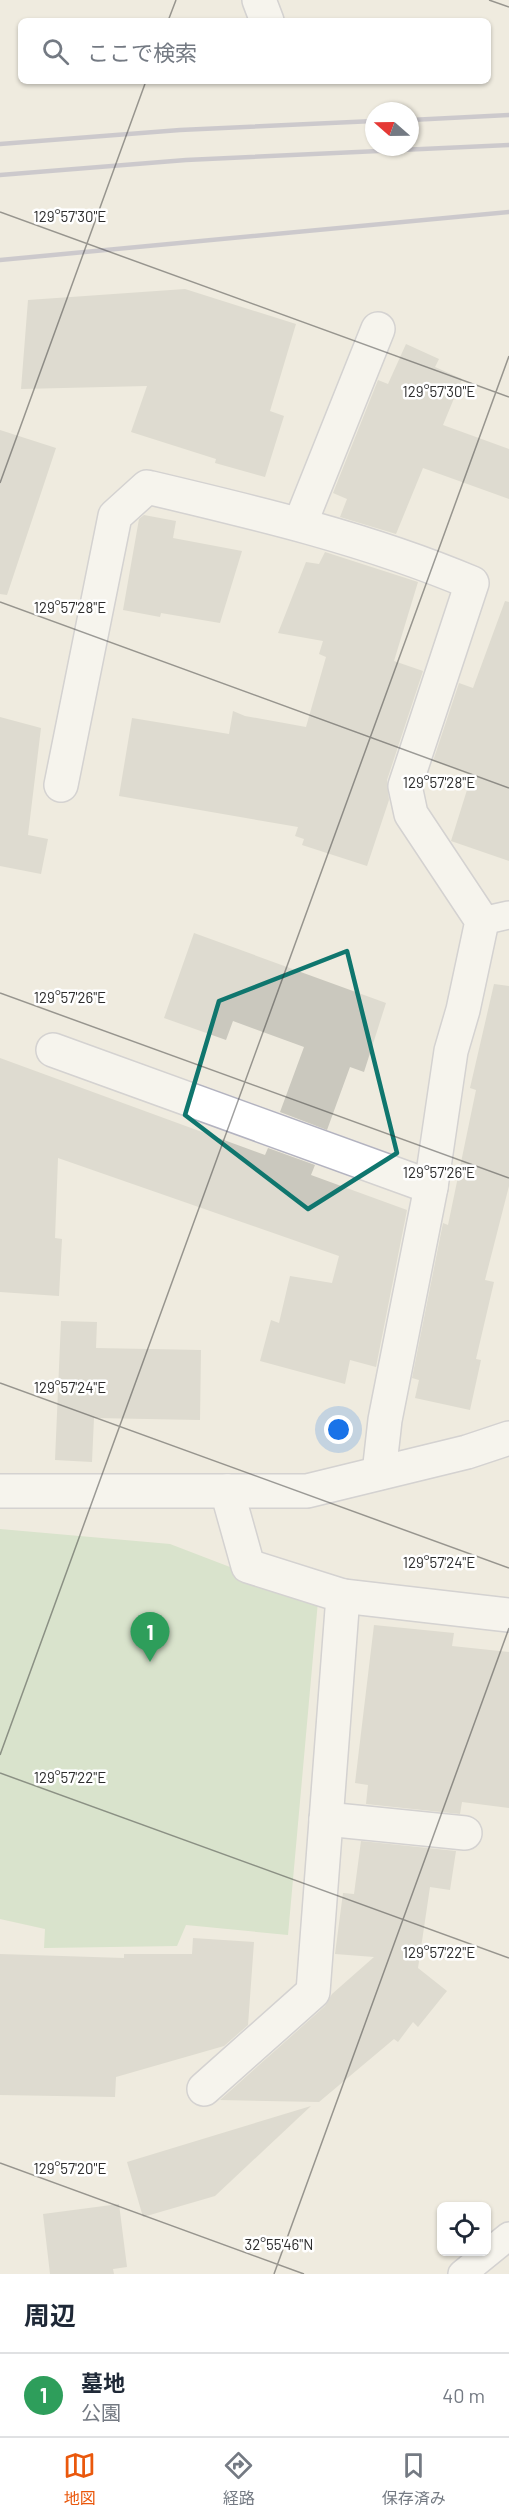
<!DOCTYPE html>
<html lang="ja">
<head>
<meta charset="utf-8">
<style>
	:root { --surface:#fff; --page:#f2f2f3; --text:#1f2937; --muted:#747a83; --line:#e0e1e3; --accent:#ea580c }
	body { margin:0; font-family:Barlow,"Noto Sans JP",sans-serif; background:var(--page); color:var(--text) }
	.controls { position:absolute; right:18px; bottom:18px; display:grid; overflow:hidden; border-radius:9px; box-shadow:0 2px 4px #0004 }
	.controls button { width:54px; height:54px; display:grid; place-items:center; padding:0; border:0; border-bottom:2px solid var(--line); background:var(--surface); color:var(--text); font:30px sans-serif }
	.compass { position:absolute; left:365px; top:102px; width:54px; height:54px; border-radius:50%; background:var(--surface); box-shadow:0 2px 4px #0004; rotate:290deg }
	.you { position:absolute; left:339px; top:1430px; width:21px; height:21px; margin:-15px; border:4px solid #fff; border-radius:50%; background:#1a73e8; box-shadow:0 0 0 9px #1a73e833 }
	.badge { display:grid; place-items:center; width:39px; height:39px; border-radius:50%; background:var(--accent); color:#fff; font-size:20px; font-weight:700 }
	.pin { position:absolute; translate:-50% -50px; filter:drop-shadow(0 2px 3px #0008) }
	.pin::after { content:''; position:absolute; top:32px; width:21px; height:18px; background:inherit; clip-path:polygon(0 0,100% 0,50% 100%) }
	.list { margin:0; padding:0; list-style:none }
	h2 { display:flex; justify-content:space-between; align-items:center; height:78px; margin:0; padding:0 24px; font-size:26px }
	h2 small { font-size:20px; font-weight:400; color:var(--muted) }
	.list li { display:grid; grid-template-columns:39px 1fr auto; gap:18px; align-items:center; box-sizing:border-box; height:84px; padding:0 24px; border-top:2px solid var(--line) }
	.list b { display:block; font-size:22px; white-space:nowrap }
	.list p { margin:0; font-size:20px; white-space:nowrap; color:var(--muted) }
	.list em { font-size:20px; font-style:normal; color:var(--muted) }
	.icon { flex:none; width:33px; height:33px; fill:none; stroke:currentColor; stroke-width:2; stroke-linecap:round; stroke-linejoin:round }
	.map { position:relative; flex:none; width:509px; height:2274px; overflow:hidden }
	.search { position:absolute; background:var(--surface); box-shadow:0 2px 4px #0004; left:18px; right:18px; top:18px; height:66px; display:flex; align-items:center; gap:15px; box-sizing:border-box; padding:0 21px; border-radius:9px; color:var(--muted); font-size:22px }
	.sheet { height:162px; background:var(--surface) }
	nav { display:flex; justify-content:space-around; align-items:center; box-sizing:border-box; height:84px; border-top:2px solid var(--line); background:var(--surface); font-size:16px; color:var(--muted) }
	nav a { display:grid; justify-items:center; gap:3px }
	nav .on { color:var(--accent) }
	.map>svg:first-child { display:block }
	.cemetery { fill:#bfd9b5 }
	.building { fill:#cac8be }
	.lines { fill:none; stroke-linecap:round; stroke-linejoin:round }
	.lane-casing { stroke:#b3b3c0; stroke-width:30 }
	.street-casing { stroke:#b3b3c0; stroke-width:36 }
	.secondary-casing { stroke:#b3b3c0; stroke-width:36 }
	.lane { stroke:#fff; stroke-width:27 }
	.street { stroke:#fff; stroke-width:33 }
	.secondary { stroke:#fff; stroke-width:33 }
	.rail { stroke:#a3a1b7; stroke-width:4.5 }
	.marked { fill:none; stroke:#0f766e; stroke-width:4.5; stroke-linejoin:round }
	.ticks { fill:none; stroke:#2d2d2d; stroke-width:1.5; stroke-opacity:0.45 }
	.ticks-label { font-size:15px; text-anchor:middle; fill:#2d2d2d; stroke:#fff; stroke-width:5; stroke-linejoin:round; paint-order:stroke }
</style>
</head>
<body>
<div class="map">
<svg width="509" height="2274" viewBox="0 0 509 2274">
	<rect width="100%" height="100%" fill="#efebdf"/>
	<!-- cemetery -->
	<polygon class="cemetery" points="0,1529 170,1544 318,1601 288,1935 186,1925 177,1946 44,1948 45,1929 0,1919"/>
	<!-- building -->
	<g class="building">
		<polygon points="185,289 296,324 270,411 284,416 265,477 215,463 216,459 131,432 147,386 21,389 28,300"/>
		<polygon points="406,344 439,359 435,367 462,379 443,425 509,449 509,499 423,468 396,534 340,517 347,499 333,493 378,380 388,384"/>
		<polygon points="0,430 56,448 7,595 0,594"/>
		<polygon points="144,515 176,521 173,538 242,551 220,623 161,613 160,617 123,610 139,519"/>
		<polygon points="325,552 418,582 394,661 423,671 387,780 389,800 367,866 302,845 304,839 295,836 298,827 119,796 132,718 229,734 233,711 245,716 306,727 326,657 319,654 323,641 278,633 306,562 319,564"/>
		<polygon points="505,601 509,602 509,861 451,841 472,774 433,761 459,683 473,688"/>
		<polygon points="0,717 41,728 28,835 48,839 41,874 0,866"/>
		<polygon points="194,933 386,1003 364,1072 350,1067 327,1130 280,1112 304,1047 233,1021 226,1040 164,1018"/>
		<polygon points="494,984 509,986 509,1186 485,1280 494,1282 476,1359 481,1360 470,1410 415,1398 419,1380 412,1378 443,1223 448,1225 476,1090 470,1088"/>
		<polygon points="0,1058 265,1155 268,1148 315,1165 311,1175 407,1210 376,1367 350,1360 345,1384 260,1361 271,1320 279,1323 290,1276 332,1283 339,1256 58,1158 55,1238 62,1239 59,1296 0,1292"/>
		<polygon points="61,1321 97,1322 96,1348 201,1350 200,1420 94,1418 92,1462 55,1460"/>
		<polygon points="374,1625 454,1633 452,1646 509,1652 509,1808 462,1802 460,1814 366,1804 368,1785 355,1783"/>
		<polygon points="361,1841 456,1851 450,1890 430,1887 418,1968 447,1991 418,2027 413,2022 398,2042 394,2039 319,2102 220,2100 325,2006 332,1994 374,1957 335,1954 343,1893 354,1894"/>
		<polygon points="193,1938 254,1942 248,2025 224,2046 116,2077 115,2097 0,2095 0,1954 124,1958 124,1954 192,1954"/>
		<polygon points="311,2106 215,2196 143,2217 127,2162"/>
		<polygon points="119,2204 127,2267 113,2269 114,2274 50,2274 43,2214"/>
	</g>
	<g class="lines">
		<defs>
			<g id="lane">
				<polyline points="482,921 509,915"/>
				<polyline points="462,2274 509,2236"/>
			</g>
			<g id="street">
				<polyline points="259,0 267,21"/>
				<polyline points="300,524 378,329"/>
				<path d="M 61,785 L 115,516 L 147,487 C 257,513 368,539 472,583 L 405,786 L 411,814 L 482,921 L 463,1010 L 451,1051 L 431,1187"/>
				<polyline points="53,1050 431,1187 385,1420 379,1473"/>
				<polyline points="343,1596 509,1615"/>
				<polyline points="326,1819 465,1833"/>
				<polyline points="204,2089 313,1992 343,1596 248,1566 227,1491"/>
			</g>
			<polyline id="secondary" points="0,1491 307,1491 467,1452 509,1438"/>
		</defs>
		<!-- lane casing -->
		<use href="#lane" class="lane-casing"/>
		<!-- street casing -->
		<use href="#street" class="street-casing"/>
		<!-- secondary casing -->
		<use href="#secondary" class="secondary-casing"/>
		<!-- lane -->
		<use href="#lane" class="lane"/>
		<!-- street -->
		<use href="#street" class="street"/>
		<!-- secondary -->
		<use href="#secondary" class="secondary"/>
		<!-- rail -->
		<g class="rail">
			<polyline points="410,120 509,115"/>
			<polyline points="0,144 180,130 374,121"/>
			<polyline points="0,175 186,160 509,145"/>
			<polyline points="0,260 509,212"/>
		</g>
	</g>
	<!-- marked area -->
	<path d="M0 0H509V2274H0ZM 347,951 L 397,1153 L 308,1209 L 185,1115 L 219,1001 Z" fill="#efebdf" fill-opacity=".55" fill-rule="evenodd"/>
	<path class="marked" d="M 347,951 L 397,1153 L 308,1209 L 185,1115 L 219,1001 Z"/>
	<!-- ticks -->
	<path class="ticks" d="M 489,0 L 509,7M 168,21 L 176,0M 0,212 L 509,397M 0,483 L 146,81M 0,602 L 509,788M 0,993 L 509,1178M 0,1383 L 509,1568M 0,1755 L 509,356M 0,1773 L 509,1958M 0,2163 L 304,2274M 274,2274 L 509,1628"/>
	<g class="ticks-label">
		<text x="70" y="222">129°57'30"E</text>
		<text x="439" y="397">129°57'30"E</text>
		<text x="70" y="613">129°57'28"E</text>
		<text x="439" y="788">129°57'28"E</text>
		<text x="70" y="1003">129°57'26"E</text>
		<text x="439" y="1178">129°57'26"E</text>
		<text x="70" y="1393">129°57'24"E</text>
		<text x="439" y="1568">129°57'24"E</text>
		<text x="70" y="1783">129°57'22"E</text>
		<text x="439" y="1958">129°57'22"E</text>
		<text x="70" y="2174">129°57'20"E</text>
		<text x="279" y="2250">32°55'46"N</text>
	</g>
</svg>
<div class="controls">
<button><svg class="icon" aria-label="locate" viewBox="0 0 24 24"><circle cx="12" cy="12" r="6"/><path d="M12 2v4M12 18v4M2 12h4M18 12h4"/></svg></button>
</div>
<svg class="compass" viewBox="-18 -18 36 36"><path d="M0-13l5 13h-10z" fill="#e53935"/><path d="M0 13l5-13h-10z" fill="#747a83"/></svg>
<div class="you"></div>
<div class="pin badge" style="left:150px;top:1662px;background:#2e9e5b">1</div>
<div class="search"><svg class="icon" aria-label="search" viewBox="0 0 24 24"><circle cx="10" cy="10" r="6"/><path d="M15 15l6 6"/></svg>ここで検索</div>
</div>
<section class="sheet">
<h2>周辺<small></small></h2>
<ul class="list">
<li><span class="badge" style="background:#2e9e5b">1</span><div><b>墓地</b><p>公園</p></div><em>40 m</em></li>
</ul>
</section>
<nav>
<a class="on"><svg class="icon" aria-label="map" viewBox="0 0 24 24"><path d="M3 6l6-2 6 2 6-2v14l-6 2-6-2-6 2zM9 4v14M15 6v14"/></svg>地図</a>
<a><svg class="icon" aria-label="directions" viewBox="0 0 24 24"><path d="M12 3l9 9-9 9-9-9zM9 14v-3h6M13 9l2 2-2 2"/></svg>経路</a>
<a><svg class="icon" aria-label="saved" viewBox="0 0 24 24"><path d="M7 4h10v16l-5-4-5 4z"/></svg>保存済み</a>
</nav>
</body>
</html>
